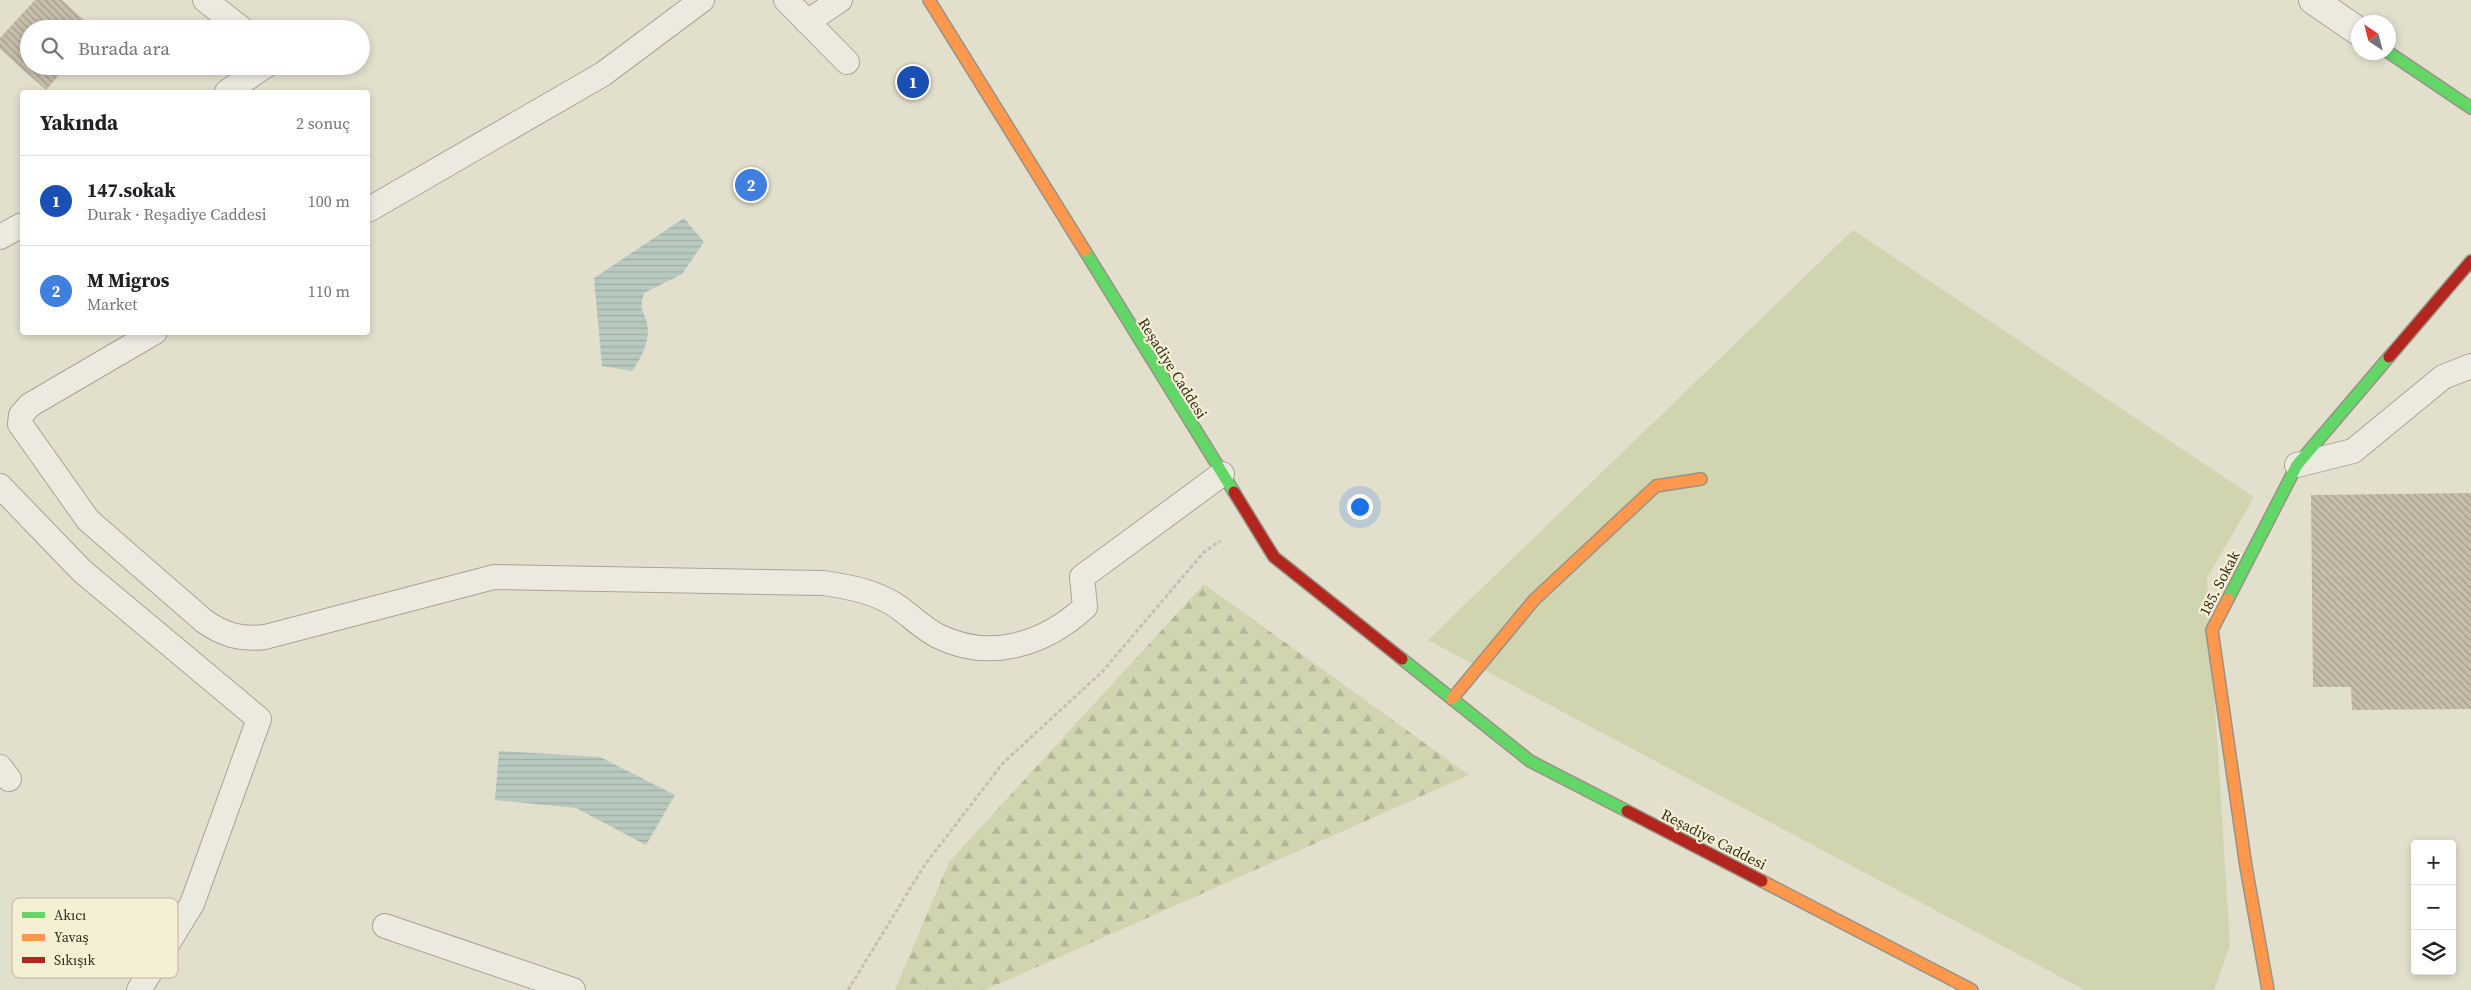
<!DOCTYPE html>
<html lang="tr">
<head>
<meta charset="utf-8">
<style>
	:root { --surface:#fff; --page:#f2f2f2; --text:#202124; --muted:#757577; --line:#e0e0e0; --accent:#746b5b }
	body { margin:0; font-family:"Source Serif 4",serif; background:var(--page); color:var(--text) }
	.controls { position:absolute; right:15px; bottom:15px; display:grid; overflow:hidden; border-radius:5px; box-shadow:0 2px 8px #0003 }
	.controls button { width:45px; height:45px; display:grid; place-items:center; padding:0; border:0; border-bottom:1px solid var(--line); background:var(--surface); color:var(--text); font:25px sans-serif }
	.compass { position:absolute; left:2351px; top:15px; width:45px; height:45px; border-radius:50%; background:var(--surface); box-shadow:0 2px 8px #0003; rotate:325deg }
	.you { position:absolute; left:1359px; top:506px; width:18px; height:18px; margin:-12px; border:4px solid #fff; border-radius:50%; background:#1a73e8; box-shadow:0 0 0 8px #1a73e833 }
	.badge { display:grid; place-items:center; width:32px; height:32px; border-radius:50%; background:var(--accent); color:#fff; font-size:16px; font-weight:700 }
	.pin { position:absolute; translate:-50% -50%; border:2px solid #fff; box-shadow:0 1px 5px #0006 }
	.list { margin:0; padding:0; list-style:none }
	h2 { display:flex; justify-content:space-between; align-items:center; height:65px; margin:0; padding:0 20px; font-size:21px }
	h2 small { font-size:16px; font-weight:400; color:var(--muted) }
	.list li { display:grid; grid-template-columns:32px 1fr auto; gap:15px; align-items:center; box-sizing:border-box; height:90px; padding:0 20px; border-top:1px solid var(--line) }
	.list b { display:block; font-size:19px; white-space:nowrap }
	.list p { margin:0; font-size:16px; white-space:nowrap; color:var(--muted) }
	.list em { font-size:16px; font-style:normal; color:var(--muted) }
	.icon { flex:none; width:28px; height:28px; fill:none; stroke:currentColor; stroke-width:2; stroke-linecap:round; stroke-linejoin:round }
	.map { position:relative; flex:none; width:2471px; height:990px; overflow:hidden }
	.search { position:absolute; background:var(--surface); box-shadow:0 2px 8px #0003; left:20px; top:20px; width:350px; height:55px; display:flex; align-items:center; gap:12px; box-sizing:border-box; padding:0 18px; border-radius:28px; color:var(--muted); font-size:19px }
	.panel { position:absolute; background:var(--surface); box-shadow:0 2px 8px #0003; left:20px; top:90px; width:350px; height:245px; border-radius:5px }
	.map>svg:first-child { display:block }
	.grass { fill:#d0d4af }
	.forest { fill:url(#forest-firs) }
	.water { fill:url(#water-rules) }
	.building { fill:url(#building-back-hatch) }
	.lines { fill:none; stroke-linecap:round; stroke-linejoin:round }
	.lane-casing { stroke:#a9a496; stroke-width:26 }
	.street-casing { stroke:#a9a496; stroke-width:30 }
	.fast-casing { stroke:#989386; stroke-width:14 }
	.slow-casing { stroke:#989386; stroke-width:14 }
	.jam-casing { stroke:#989386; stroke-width:14 }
	.path { stroke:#c4c0b5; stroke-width:3; stroke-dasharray:4 2.5; stroke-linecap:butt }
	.lane { stroke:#ece9df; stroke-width:24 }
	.street { stroke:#ece9df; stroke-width:28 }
	.fast { stroke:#63d668; stroke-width:11 }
	.slow { stroke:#ff974d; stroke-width:11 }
	.jam { stroke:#b3261e; stroke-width:11 }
	.labels { text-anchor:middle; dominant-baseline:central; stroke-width:4.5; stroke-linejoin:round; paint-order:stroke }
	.street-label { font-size:15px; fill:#382d1e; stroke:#f5efd3 }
	.key { fill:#f5efd3; stroke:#bcb59d; stroke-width:1 }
	.key-label { font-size:14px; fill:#382d1e }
</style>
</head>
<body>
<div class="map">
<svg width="2471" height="990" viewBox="0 0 2471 990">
	<defs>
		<pattern id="forest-firs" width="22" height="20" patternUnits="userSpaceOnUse" patternTransform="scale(1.25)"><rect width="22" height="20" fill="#d0d4af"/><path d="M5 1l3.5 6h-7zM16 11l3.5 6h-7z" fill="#b3b696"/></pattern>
		<pattern id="water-rules" width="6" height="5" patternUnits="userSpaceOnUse" patternTransform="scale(1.25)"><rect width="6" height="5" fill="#b8c9c0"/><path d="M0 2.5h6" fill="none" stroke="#9fada5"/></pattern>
		<pattern id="building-back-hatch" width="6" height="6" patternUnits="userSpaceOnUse" patternTransform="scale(1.25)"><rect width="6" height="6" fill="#c8beae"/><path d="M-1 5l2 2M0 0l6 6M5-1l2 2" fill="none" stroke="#a39b8d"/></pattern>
	</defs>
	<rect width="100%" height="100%" fill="#e3dfcd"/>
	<!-- grass -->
	<polygon class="grass" points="1853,230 2254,497 2207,578 2230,945 2214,990 2085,990 1428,640"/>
	<!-- forest -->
	<polygon class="forest" points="1204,584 1469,775 985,990 895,990 949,862"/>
	<!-- water -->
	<g class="water">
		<path d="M 684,218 L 704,242 L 682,274 L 644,293 C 639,310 643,309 647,323 C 651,339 641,359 632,371 L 602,366 L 594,278 Z"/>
		<polygon points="499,751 600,757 675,795 646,845 576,808 495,800"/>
	</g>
	<!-- building -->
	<g class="building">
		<polygon points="35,0 62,0 94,29 29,29 29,66 67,66 46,90 0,49 0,38"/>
		<polygon points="2471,493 2471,709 2352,710 2351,687 2313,687 2311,495"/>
	</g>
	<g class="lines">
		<defs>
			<g id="lane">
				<polyline points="205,0 242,29"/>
				<polyline points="786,0 847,62"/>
				<polyline points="807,22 840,0"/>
				<polyline points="227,92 265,66"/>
				<polyline points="368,210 603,74 702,0"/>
				<polyline points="0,237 22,225"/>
				<path d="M 155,332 L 30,405 L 21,415 L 20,424 L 88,520 L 204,621 C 224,635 241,640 265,637 L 494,577 L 823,583 C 851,587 878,592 901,609 C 913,618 924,629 938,636 C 990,662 1045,644 1085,607 L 1082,577 L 1222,474"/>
				<polyline points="2297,465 2353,451 2443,377 2471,366"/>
				<polyline points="0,486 82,571 259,719 192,904 139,990"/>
				<polyline points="0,767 9,779"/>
				<polyline points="385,926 573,990"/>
			</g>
			<polyline id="street" points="2313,0 2358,31"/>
			<g id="fast">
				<polyline points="2388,52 2471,108"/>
				<polyline points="1085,251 1234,492"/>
				<polyline points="2228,599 2297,465 2389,357"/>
				<polyline points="1402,659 1530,761 1627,811"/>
			</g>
			<g id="slow">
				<polyline points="929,0 1085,251"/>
				<polyline points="2228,599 2212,630 2246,867 2268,990"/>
				<polyline points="1452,699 1534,600 1656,486 1701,479"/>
				<polyline points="1762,881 1972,990"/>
			</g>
			<g id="jam">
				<polyline points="2389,357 2471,261"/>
				<polyline points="1234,492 1274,557 1402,659"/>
				<polyline points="1627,811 1762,881"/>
			</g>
		</defs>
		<!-- lane casing -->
		<use href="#lane" class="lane-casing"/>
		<!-- street casing -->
		<use href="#street" class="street-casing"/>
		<!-- fast casing -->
		<use href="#fast" class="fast-casing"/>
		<!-- slow casing -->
		<use href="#slow" class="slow-casing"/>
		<!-- jam casing -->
		<use href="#jam" class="jam-casing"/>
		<!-- path -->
		<polyline class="path" points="848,990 924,866 1003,763 1102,672 1204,552 1220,541"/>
		<!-- lane -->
		<use href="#lane" class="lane"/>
		<!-- street -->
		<use href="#street" class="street"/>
		<!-- fast -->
		<use href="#fast" class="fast"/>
		<!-- slow -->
		<use href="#slow" class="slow"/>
		<!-- jam -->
		<use href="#jam" class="jam"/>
	</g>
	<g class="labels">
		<!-- street labels -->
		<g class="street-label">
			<text transform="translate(1173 368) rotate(58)">Reşadiye Caddesi</text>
			<text transform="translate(2219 583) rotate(-63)">185. Sokak</text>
			<text transform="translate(1714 839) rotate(27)">Reşadiye Caddesi</text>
		</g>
	</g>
	<!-- legend -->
	<rect x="12" y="898" width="166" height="80" rx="8" class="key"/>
	<rect x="22" y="912" width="23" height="6" fill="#63d668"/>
	<rect x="22" y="934" width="23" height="7" fill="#ff974d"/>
	<rect x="22" y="957" width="23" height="6" fill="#b3261e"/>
	<g class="key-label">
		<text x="54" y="920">Akıcı</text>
		<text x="54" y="942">Yavaş</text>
		<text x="54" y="965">Sıkışık</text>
	</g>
</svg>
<div class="controls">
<button>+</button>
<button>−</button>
<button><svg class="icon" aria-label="layers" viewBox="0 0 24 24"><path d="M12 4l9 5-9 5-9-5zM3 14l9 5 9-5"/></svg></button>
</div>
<svg class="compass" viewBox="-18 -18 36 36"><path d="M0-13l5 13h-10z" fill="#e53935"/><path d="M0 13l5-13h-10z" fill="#757577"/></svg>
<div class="you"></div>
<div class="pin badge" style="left:913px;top:82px;background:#1a4fb4">1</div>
<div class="pin badge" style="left:751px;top:185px;background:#3f7fe0">2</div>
<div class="search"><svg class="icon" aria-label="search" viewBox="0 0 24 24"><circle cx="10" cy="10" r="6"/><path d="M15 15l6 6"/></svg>Burada ara</div>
<section class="panel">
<h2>Yakında<small>2 sonuç</small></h2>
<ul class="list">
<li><span class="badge" style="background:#1a4fb4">1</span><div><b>147.sokak</b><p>Durak · Reşadiye Caddesi</p></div><em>100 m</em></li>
<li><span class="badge" style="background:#3f7fe0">2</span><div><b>M Migros</b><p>Market</p></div><em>110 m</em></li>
</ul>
</section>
</div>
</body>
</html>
